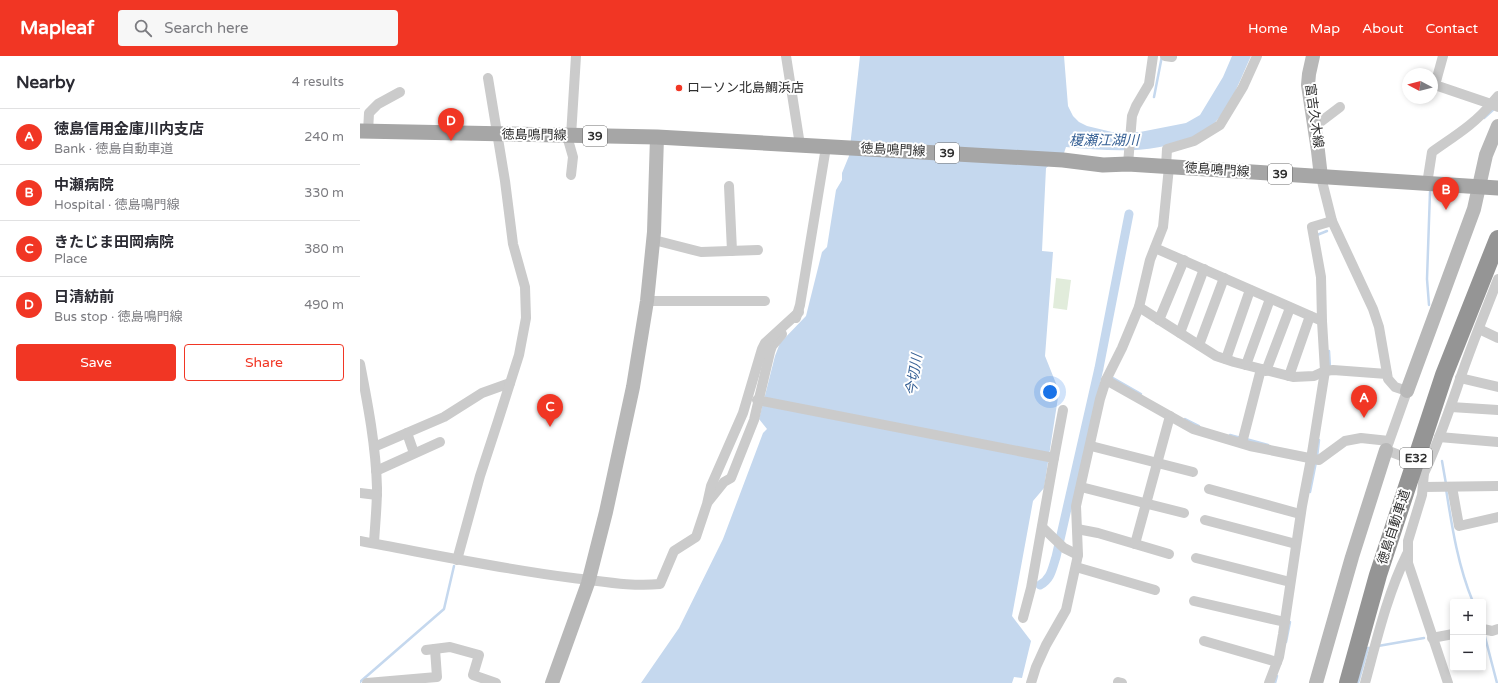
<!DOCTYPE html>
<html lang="en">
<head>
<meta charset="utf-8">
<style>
	:root { --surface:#fff; --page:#f7f7f7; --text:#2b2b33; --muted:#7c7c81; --line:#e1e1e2; --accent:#f13624 }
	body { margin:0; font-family:"Varela Round","Noto Sans JP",sans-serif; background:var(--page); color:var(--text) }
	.controls { position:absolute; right:12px; bottom:12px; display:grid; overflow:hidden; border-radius:4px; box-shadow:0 2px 6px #0003 }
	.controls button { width:36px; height:36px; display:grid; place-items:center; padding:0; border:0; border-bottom:1px solid var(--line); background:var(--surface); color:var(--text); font:20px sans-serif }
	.compass { position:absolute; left:1042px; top:12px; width:36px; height:36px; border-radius:50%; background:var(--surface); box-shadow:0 2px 6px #0003; rotate:277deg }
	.you { position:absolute; left:690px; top:336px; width:14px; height:14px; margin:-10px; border:3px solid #fff; border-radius:50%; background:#1a73e8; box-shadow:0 0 0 6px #1a73e833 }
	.badge { display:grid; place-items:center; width:26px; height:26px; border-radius:50%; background:var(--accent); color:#fff; font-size:13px; font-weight:700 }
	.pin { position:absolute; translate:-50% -33px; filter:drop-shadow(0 1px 2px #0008) }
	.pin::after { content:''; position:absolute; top:21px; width:14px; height:12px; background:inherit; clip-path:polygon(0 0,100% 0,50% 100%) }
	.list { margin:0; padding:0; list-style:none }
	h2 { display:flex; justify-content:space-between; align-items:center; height:52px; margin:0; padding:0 16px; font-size:17px }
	h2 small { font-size:13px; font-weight:400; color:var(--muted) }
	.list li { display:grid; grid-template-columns:26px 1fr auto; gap:12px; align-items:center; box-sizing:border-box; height:56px; padding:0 16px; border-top:1px solid var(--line) }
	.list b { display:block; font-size:15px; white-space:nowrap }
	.list p { margin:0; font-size:13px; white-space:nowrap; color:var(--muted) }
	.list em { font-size:13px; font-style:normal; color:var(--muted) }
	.actions { display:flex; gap:8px; padding:12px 16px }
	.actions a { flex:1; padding:9px 0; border:1px solid var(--accent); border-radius:4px; text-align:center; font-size:14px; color:var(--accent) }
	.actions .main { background:var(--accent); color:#fff }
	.icon { flex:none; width:22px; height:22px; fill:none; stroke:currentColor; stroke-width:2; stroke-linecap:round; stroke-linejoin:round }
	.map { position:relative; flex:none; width:1138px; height:627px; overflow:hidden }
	header { display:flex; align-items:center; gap:24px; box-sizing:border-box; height:56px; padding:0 20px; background:var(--accent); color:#fff }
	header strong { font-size:19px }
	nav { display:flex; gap:22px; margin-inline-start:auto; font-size:14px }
	.search { width:280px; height:36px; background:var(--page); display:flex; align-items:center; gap:10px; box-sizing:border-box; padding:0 14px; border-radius:4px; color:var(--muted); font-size:15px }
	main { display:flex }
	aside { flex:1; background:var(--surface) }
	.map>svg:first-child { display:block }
	.green { fill:#e1ecdb }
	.water { fill:#c5d8ee }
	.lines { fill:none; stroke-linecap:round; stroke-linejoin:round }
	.stream { stroke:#c5d8ee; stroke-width:2.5 }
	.canal { stroke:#c5d8ee; stroke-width:9 }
	.street { stroke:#cbcbcb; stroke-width:10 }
	.secondary { stroke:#b8b8b8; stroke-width:14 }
	.primary { stroke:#a6a6a6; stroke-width:15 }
	.highway-bridge { stroke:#959595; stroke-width:18 }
	.poi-dot { fill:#f13624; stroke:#fff; stroke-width:1.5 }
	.labels { text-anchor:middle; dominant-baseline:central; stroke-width:4; stroke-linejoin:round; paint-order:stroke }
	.shield { fill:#fff; stroke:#6d6d6d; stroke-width:1 }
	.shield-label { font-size:12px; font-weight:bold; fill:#2e2e2e }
	.poi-label { font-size:13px; fill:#2e2e2e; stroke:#fff; text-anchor:start }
	.street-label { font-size:13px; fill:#2e2e2e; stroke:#fff }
	.water-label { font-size:14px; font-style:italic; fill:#376195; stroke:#fff }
</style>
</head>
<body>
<header>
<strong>Mapleaf</strong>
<div class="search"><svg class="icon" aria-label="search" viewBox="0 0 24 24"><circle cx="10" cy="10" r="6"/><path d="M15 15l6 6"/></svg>Search here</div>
<nav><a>Home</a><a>Map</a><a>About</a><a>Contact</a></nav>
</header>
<main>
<aside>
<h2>Nearby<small>4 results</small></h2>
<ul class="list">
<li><span class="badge">A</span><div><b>徳島信用金庫川内支店</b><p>Bank · 徳島自動車道</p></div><em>240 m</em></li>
<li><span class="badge">B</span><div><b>中瀬病院</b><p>Hospital · 徳島鳴門線</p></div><em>330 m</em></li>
<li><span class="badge">C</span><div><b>きたじま田岡病院</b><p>Place</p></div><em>380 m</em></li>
<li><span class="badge">D</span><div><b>日清紡前</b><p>Bus stop · 徳島鳴門線</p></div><em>490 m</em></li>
</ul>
<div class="actions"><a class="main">Save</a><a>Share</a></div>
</aside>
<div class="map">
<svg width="1138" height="627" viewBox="0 0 1138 627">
	<rect width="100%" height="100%" fill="#fff"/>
	<!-- green -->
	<polygon class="green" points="696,222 711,224 707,254 693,252"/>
	<!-- water -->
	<path class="water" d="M 500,0 L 704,0 L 708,50 L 713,60 L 719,66 L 727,70 L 752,76 L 780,76 L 826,67 L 840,59 L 863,21 L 872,0 L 891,0 C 881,22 868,58 848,73 C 845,76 839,78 835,80 C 794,99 750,95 706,91 L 704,97 L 686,112 L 682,195 L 693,196 L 685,300 L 699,335 L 684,432 L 673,445 L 652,560 L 671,585 L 662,622 L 654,621 L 652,627 L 281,627 L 319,572 L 363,483 L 403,377 L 407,373 L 399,363 L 415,300 L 420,287 L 446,260 L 462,196 L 467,191 L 476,134 L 482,124 L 482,117 L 489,100 Z"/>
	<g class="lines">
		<!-- stream -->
		<g class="stream">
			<polyline points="794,41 802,0"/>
			<polyline points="1124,62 1134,53"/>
			<polyline points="957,181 957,179 967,175"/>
			<polyline points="1069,249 1067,223 1070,136"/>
			<polyline points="969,295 970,312"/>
			<polyline points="739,312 742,314"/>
			<polyline points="753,322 781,338"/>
			<polyline points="825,363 839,370"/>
			<polyline points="870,379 881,382"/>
			<polyline points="886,383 908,389"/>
			<polyline points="957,401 959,384"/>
			<polyline points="1082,405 1086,428"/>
			<path d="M 1086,433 C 1092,471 1098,510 1113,546"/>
			<polyline points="950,436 956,406"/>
			<polyline points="1124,577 1137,627"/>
			<polyline points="926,586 930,566"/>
			<polyline points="1018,590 1064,582"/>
			<polyline points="0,626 84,553 94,510"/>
			<polyline points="915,627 917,620"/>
			<polyline points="998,627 1008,592 1011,592"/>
		</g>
		<!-- canal -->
		<path class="canal" d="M 680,529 C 691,523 692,513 696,501 L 739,312 L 769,158"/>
		<!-- street -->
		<g class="street">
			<polyline points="426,0 440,89"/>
			<polyline points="805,0 812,1"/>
			<polyline points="1083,0 1075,29 1131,48 1138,40"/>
			<polyline points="955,70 980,51"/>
			<polyline points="8,76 9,57 18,48 40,36"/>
			<polyline points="207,80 213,101 211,119"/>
			<polyline points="211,80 216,0"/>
			<polyline points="768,108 772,60 776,50 789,28 793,0"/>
			<polyline points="806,111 807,93 834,85 860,69 883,31 897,0"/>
			<polyline points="961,121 972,165 1013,253 1019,271 1028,323 1035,331 1047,335 1026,394 1047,402 1059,410 1064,417 1062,439 1048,485 1048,507 1088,627"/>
			<path d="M 1067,128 L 1072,96 C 1093,81 1115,68 1131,48 L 1138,51"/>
			<polyline points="369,130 372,195"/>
			<polyline points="294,184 341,196 398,194"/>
			<polyline points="795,192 962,265"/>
			<polyline points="287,245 405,245"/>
			<polyline points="779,251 856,300 874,306 933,321 954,320 965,315 973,314 1027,318"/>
			<polyline points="436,262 440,249 466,91"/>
			<polyline points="799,264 824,204"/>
			<polyline points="1119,273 1138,282"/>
			<polyline points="820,277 844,213"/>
			<polyline points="839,289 864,222"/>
			<polyline points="866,303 890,234"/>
			<path d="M 0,308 C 8,349 16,391 17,432 C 17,451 15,469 14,487"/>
			<polyline points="886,309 910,243"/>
			<polyline points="906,315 930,252"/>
			<polyline points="929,320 950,260"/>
			<polyline points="1100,322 1138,331"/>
			<polyline points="746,324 833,373 890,390 959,404 985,385 1001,382 1029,385"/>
			<polyline points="397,344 694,402 671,532 663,562"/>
			<polyline points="1091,351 1138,354"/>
			<polyline points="47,377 54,397"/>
			<polyline points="1079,381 1138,386"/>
			<polyline points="882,387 901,313"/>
			<polyline points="731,390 833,416"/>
			<polyline points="14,391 84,361 122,337 150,327"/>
			<polyline points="694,402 703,354"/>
			<polyline points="16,415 80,386"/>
			<path d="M 1064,417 C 1077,390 1087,361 1097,332 C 1109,295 1124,259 1138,223"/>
			<polyline points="721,431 824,457"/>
			<polyline points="1064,431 1138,430"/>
			<polyline points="1092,431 1099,470 1138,461"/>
			<polyline points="849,433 940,458"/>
			<polyline points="0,437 17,439"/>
			<polyline points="348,446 364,426 371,422 394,364 410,296 412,290 422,278"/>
			<polyline points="845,464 936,488"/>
			<polyline points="682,471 704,492 718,499"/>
			<polyline points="717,473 738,477 809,498"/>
			<path d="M 0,485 C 71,498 141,513 213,522 C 241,525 271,531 300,528 L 314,495 L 336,481 L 347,448 L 351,430 L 383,357 L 402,293 L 405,287 L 439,256"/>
			<polyline points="775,488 810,360"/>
			<polyline points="836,502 930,526"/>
			<polyline points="97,504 120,420 138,365 159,299 166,262 165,231 153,188 145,125 128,22"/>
			<polyline points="716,511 795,534"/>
			<polyline points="834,545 925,566"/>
			<polyline points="1123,573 1132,575 1138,573"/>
			<polyline points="1072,582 1093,578"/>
			<polyline points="844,585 917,606"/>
			<polyline points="66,594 90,591 119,599 113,619 136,627"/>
			<polyline points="758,626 762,627"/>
			<polyline points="7,627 77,621 75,593"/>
			<polyline points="671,627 676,611 686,589 706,554 718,499 716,450 740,343 746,324 762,292 779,251 790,204 803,171 809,111"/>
			<polyline points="909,627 919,601 923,578 942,450 951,403 965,315 962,265 961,221 952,171 972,165"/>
			<path d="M 1005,627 C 1017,583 1027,539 1047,498"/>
		</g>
		<!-- secondary -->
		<g class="secondary">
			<polyline points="953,0 949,18 948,29 958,95 961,121"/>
			<polyline points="1047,335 1114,153 1126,99 1138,70"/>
			<polyline points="192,627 228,527 246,456 273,331 287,245 294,176 297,81"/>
			<polyline points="956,627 992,501 1026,394"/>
		</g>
		<!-- primary -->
		<polyline class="primary" points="0,75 297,81 703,104 743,109 768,108 1138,132"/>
		<!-- highway-bridge -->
		<polyline class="highway-bridge" points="988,627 1018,519 1084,319 1138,183"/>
	</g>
	<!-- markers -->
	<circle class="poi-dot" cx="319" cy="32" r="4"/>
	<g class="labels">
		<!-- shield labels -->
		<g class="shield">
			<rect x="223" y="70" width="24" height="20" rx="3"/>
			<rect x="575" y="87" width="24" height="20" rx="3"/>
			<rect x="908" y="108" width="24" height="20" rx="3"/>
			<rect x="1040" y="392" width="32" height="20" rx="3"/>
		</g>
		<g class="shield-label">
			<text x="235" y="80">39</text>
			<text x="587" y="97">39</text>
			<text x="920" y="118">39</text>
			<text x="1056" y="402">E32</text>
		</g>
		<!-- poi labels -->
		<g class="poi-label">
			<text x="327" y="32">ローソン北島鯛浜店</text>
		</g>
		<!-- street labels -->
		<g class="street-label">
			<text transform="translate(954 60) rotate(82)">富吉久木線</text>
			<text transform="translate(174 79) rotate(1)">徳島鳴門線</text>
			<text transform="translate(533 94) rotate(3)">徳島鳴門線</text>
			<text transform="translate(857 114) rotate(4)">徳島鳴門線</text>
			<text transform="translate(1034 471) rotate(-72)">徳島自動車道</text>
		</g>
		<!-- water labels -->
		<g class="water-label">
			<text x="744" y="84">榎瀬江湖川</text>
			<text transform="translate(554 319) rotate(-81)">今切川</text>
		</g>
	</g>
</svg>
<div class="controls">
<button>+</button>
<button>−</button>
</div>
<svg class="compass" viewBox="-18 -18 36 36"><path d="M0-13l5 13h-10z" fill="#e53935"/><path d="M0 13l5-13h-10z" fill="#7c7c81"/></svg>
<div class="you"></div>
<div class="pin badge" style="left:1004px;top:362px">A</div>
<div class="pin badge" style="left:1086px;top:154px">B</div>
<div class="pin badge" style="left:190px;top:371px">C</div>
<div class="pin badge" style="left:91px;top:85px">D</div>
</div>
</main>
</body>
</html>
